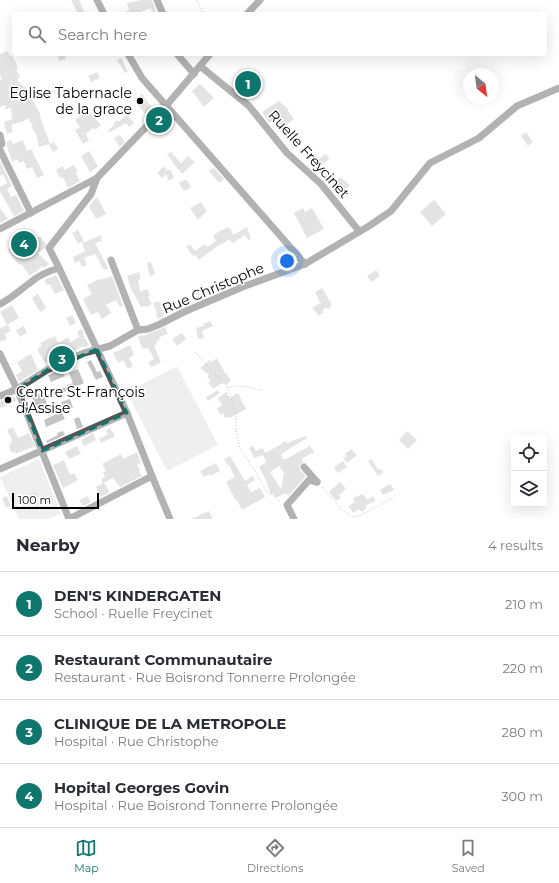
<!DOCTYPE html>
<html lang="en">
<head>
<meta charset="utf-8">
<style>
	:root { --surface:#fff; --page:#f2f2f3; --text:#2b2b33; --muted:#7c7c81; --line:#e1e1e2; --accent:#0f766e }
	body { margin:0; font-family:Montserrat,sans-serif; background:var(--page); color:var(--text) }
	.controls { position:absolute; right:12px; bottom:12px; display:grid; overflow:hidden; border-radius:4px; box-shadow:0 4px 16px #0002 }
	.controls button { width:36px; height:36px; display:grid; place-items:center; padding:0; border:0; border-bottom:1px solid var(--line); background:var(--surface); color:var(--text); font:20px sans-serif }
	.compass { position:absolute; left:463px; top:68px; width:36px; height:36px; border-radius:50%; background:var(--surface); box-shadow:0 4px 16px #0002; rotate:151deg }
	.scale { position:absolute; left:12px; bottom:10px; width:87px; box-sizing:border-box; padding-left:4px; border:2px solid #000; border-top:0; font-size:11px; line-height:14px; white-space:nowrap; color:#000; -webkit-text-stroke:3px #fff; paint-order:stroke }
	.you { position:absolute; left:287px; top:261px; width:14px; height:14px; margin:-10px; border:3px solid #fff; border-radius:50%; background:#1a73e8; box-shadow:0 0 0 6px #1a73e833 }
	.badge { display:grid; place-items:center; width:26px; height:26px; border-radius:50%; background:var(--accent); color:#fff; font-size:13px; font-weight:700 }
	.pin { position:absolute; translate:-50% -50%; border:2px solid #fff; box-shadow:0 1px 4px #0006 }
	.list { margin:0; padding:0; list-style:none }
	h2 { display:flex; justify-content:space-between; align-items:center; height:52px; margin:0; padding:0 16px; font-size:17px }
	h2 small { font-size:13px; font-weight:400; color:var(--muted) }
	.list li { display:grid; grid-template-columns:26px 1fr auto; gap:12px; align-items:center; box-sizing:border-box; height:64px; padding:0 16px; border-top:1px solid var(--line) }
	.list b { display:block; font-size:15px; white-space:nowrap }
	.list p { margin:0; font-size:13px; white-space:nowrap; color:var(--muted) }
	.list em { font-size:13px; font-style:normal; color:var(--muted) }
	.icon { flex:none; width:22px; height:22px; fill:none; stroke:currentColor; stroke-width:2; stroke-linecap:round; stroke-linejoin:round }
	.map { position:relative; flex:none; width:559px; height:519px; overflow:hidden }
	.search { position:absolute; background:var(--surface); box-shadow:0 4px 16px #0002; left:12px; right:12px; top:12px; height:44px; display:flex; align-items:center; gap:10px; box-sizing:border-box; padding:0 14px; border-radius:4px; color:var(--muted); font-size:15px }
	.sheet { height:308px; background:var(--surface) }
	nav { display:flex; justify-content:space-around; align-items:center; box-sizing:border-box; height:56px; border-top:1px solid var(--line); background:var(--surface); font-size:11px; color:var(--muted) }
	nav a { display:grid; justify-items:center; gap:2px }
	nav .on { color:var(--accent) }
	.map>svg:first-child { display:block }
	.green { fill:#dcdcdc }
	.building { fill:#c4c4c4; fill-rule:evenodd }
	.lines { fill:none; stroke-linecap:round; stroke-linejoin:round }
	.path { stroke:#777; stroke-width:1; stroke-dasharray:1 2; stroke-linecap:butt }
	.minor { stroke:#555; stroke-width:7 }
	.marked { fill:none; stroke:#0f766e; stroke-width:3; stroke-dasharray:8 5; stroke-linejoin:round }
	.poi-dot { fill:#000; stroke:#fff; stroke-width:1.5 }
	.labels { text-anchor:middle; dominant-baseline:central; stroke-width:3; stroke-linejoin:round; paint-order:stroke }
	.poi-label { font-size:14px; fill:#000; stroke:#fff; text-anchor:end }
	.street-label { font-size:14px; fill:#000; stroke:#fff }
</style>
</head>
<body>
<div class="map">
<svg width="559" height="519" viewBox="0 0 559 519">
	<rect width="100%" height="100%" fill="#fff"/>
	<!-- green -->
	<g class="green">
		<polygon points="177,366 218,445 167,471 127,392"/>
		<polygon points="39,459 61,514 48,519 19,519 0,477"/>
	</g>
	<!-- building -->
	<g class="building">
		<polygon points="71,0 79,0 85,14 78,14"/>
		<polygon points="141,0 152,0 156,11 152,12 151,8 134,14 121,14 129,10 127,3"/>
		<polygon points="8,51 10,56 12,55 16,63 18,69 16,69 20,78 17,80 24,87 25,86 41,116 40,117 50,144 39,147 36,134 31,127 33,126 28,118 22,122 12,124 13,126 11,126 13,132 7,134 4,122 12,119 11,108 5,109 5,105 0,107 0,80 2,79 0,74 0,54"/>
		<polygon points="57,54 65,54 66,59 59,61"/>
		<polygon points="121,58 128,72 125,73 117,60"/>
		<polygon points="97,72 100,78 91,82 88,76"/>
		<polygon points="253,82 256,86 248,92 245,87"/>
		<polygon points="200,84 214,98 204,107 192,91"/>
		<polygon points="142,94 153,109 146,115 134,100"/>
		<polygon points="279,101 289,110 288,111 294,119 280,130 273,121 269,123 262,112"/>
		<polygon points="86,111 90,112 101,125 95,130 93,128 86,134 89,141 83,144 75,130 80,127 75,120"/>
		<polygon points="127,115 134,123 129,127 126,123 110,132 108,130 114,125 113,123 117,120 118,122"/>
		<polygon points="526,132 533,142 528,146 521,136"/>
		<polygon points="120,135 125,142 120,147 114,138"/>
		<polygon points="11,140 13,144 23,140 27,151 31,149 44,175 37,178 32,167 27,169 24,161 19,163 18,159 12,162 7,146 7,141"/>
		<polygon points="54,142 58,149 53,152 49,145"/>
		<polygon points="89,151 98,167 90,172 81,156"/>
		<polygon points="171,152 181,163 188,156 195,162 182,174 174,164 167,154"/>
		<polygon points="325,154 330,158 317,170 313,165"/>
		<polygon points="0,161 12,186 7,189 11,197 16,195 24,211 14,216 0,191 0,187 7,183 3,174 0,176"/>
		<polygon points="74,165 78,172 76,173 80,181 68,188 63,177 60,178 56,170 63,166 64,170"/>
		<polygon points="162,165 168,171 170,169 174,178 169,181 166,174 162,178 157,173 163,167"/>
		<polygon points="214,168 224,179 219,183 209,171"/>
		<polygon points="340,177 350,185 341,195 332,187"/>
		<polygon points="186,179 191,187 184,191 179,183"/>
		<polygon points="97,197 106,214 96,219 89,206"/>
		<polygon points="434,200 446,214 432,226 420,212"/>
		<polygon points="201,202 207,211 198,220 190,208"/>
		<polygon points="0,208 8,219 0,223"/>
		<polygon points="303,208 305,212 312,208 324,229 307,238 294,213"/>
		<polygon points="228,227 229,229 230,228 233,235 247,227 251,239 248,240 245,235 233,243 231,242 230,239 216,247 199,260 195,255 193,256 186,247 190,244 195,251 205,244 207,247 216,241 213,235"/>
		<polygon points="78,230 84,241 78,244 72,233"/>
		<polygon points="101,235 102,241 95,243 108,268 104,270 95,254 84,258 87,265 82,267 79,261 75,263 73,257 85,251 82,243"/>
		<polygon points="40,236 46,244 44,249 38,253 49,264 44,268 42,266 36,272 35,271 30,276 21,264 19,265 8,250 18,243 22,249"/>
		<polygon points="151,262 155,274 150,276 147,263"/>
		<polygon points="376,270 380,276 371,282 367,276"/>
		<polygon points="139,272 141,279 138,280 140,292 147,289 150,295 148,297 152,304 146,307 145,306 141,307 133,292 132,292 127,276"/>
		<polygon points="56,275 64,290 55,294 50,284 47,285 44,280"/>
		<polygon points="112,276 123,306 120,307 116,300 106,305 111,313 102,319 98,312 91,315 83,299 92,294 87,285 99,279 100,280"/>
		<polygon points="322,288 332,305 329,309 324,308 323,313 319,316 312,308 320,303 315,292"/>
		<polygon points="38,294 46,308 40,312 32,298"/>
		<polygon points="159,301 164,316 158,319 156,314 157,313 153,303"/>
		<polygon points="12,305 19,318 7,325 0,312"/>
		<polygon points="72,315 76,323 70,326 66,318"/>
		<polygon points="210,321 213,326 202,331 204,338 198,339 196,328 204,326 203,324"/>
		<polygon points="8,325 11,331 5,334 7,339 0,342 0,328"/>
		<polygon points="24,326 27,333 20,337 16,330"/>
		<polygon points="165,327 168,334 159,337 160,339 156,342 157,344 154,346 161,362 151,367 148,362 154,359 148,348 142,349 138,336 142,335 143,336"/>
		<polygon points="82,329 84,334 83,335 89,345 84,348 83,346 67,355 49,363 48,361 45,363 38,351 38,348 42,346 40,343 55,336 58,343 68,337 71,342 79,337 77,332"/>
		<polygon points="182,333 186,339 177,346 172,339"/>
		<polygon points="130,345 134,355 129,358 133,366 128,369 123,360 118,363 113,353"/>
		<polygon points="31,354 38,370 19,382 16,375 22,371 17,362 25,358 24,357"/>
		<polygon points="217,358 226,375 227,374 231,381 226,385 224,382 213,389 208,382 211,381 207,377 209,375 200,368 210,360 212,362"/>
		<polygon points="91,360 97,372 100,371 103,377 96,380 87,362"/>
		<polygon points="61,369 65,376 51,382 48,375"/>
		<polygon points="78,369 84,383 55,396 52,391 67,387 67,385 73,383 69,373"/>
		<polygon points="218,390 220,393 208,401 206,397"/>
		<polygon points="226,392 230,398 238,393 246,409 230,418 229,417 225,418 223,413 220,415 217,408 222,405 218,398"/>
		<polygon points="39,394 43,394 47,403 37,408 32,397"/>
		<polygon points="14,396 16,401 0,408 0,401"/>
		<polygon points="70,399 73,408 63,411 61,402"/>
		<polygon points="60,409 65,419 46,427 44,420 56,414 55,411"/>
		<polygon points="79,417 83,427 77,429 74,419"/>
		<polygon points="13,427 18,438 29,433 35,446 17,453 11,452 9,446 12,440 7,430"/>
		<polygon points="110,428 115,436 101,443 99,439 108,434 106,431"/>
		<polygon points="63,431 65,435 47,443 46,441 58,435 57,433"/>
		<polygon points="407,431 417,440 408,449 399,440"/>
		<polygon points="93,433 96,440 84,446 81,440"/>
		<path d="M 306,436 L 307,438 L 281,454 L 284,460 L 310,446 L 314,452 L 303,458 L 302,460 L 303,462 L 299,466 L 300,470 L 306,476 L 290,494 L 288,496 L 286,493 L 276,498 L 273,493 L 271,495 L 267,484 L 268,484 L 259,467 L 266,462 L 263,455 L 254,458 L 249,448 L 253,446 L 256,451 L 263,448 L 265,453 L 282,444 L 281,443 L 286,441 L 287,443 ZM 279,466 L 284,473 L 281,489 L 270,472 Z"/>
		<polygon points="77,446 81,454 69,459 65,452"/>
		<polygon points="351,449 357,455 347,463 343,458 347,456 345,454"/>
		<polygon points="137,452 141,463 137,465 140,469 139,471 142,476 120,487 113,478 104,483 110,492 101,497 96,487 103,483 101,479 105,477 103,472 106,471 102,464 121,454 123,459"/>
		<polygon points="230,456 245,481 253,476 255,480 247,485 251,492 260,488 265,497 242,510 237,500 236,501 226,482 235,477 229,465 228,466 224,459"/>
		<polygon points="371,459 379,470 381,469 384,472 378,476 368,461"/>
		<polygon points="64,460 70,475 74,473 78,480 63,488 53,465"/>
		<polygon points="343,461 347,467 338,473 334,467"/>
		<polygon points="216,463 220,471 210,476 209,474 204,477 200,471"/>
		<polygon points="340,482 346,489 339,495 341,498 336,501 329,492"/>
		<polygon points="390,484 394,490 383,495 380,490"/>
		<polygon points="34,492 38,494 37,500 33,502 29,499 29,494"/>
		<polygon points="363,494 367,500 373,496 375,501 365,506 367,508 362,512 359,509 353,513 348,506 355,502 353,498"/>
		<polygon points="7,496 11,505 6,508 2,498"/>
		<polygon points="87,496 91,502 83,506 79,500"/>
		<polygon points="209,511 213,519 191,519"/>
	</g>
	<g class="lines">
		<!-- path -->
		<g class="path">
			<polyline points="197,0 204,14"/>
			<polyline points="195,352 228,388 236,416 236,429 240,449 255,471 266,491 281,502"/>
			<path d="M 228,388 C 239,383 252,388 263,391"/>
			<polyline points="322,487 341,509 355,518 393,498"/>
		</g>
		<!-- minor -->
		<g class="minor">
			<polyline points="97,0 104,14"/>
			<polyline points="157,0 163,14"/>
			<polyline points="247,14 260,0"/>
			<polyline points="128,54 142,78 305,264"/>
			<polyline points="177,54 194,74"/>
			<polyline points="200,66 249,106 287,153 321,184 359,231"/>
			<polyline points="0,135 2,144 0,145"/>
			<polyline points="0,150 31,213"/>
			<polyline points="0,229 97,178 166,106 210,54"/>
			<polyline points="111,260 138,330"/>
			<polyline points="59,268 127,413 152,476 170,519"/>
			<path d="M 0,304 C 12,298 20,290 31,282 C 39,275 49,271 59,268 L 49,248 L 91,194 L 97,178"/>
			<polyline points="0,354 17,389 69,519"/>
			<polyline points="0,396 17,389 47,370 84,353 110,346 138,330 148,329 158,325 186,311 245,286 305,264 369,226 391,211 430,163 479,138 517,106 559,88"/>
			<polyline points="304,467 317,482"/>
			<polyline points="0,469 127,413"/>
			<polyline points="69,519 152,476"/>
			<polyline points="294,519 287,505 309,480 317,482"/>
		</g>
	</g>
	<!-- marked area -->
	<path d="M0 0H559V519H0ZM 97,349 L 127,413 L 42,451 L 17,389 L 47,370 Z" fill="#fff" fill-opacity=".55" fill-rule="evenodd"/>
	<path class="marked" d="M 97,349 L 127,413 L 42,451 L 17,389 L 47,370 Z"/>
	<!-- markers -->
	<g class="poi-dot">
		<circle cx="140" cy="101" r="4"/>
		<circle cx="8" cy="400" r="4"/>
	</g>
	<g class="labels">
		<!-- poi labels -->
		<g class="poi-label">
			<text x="132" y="93">Eglise Tabernacle<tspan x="132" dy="16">de la grace</tspan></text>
			<text x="16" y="392" text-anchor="start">Centre St-François<tspan x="16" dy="16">d'Assise</tspan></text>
		</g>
		<!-- street labels -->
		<g class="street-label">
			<text transform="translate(309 154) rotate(48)">Ruelle Freycinet</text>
			<text transform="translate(213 288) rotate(-23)">Rue Christophe</text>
		</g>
	</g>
</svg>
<div class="controls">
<button><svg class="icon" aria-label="locate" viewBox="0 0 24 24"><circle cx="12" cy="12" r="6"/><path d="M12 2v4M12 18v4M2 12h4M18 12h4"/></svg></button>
<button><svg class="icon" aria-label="layers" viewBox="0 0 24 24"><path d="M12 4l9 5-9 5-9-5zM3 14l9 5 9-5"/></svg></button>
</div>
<svg class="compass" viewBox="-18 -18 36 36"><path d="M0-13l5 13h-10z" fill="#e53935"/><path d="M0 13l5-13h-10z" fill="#7c7c81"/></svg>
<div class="scale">100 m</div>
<div class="you"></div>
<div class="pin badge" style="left:248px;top:84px">1</div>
<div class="pin badge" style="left:159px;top:120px">2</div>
<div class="pin badge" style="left:62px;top:359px">3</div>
<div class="pin badge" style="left:24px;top:244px">4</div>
<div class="search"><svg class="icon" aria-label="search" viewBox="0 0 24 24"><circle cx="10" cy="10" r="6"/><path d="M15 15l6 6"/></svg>Search here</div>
</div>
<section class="sheet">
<h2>Nearby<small>4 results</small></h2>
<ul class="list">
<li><span class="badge">1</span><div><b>DEN'S KINDERGATEN</b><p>School · Ruelle Freycinet</p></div><em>210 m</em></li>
<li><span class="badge">2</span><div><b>Restaurant Communautaire</b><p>Restaurant · Rue Boisrond Tonnerre Prolongée</p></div><em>220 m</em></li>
<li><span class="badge">3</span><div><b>CLINIQUE DE LA METROPOLE</b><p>Hospital · Rue Christophe</p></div><em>280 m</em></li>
<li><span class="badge">4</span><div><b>Hopital Georges Govin</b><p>Hospital · Rue Boisrond Tonnerre Prolongée</p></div><em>300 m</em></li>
</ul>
</section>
<nav>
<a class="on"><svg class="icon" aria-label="map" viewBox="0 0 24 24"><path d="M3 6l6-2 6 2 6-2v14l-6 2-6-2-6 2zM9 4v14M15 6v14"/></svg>Map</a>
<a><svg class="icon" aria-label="directions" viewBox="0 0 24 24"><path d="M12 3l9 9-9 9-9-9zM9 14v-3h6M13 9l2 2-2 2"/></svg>Directions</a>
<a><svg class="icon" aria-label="saved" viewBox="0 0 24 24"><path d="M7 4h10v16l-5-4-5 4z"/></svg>Saved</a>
</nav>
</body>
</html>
